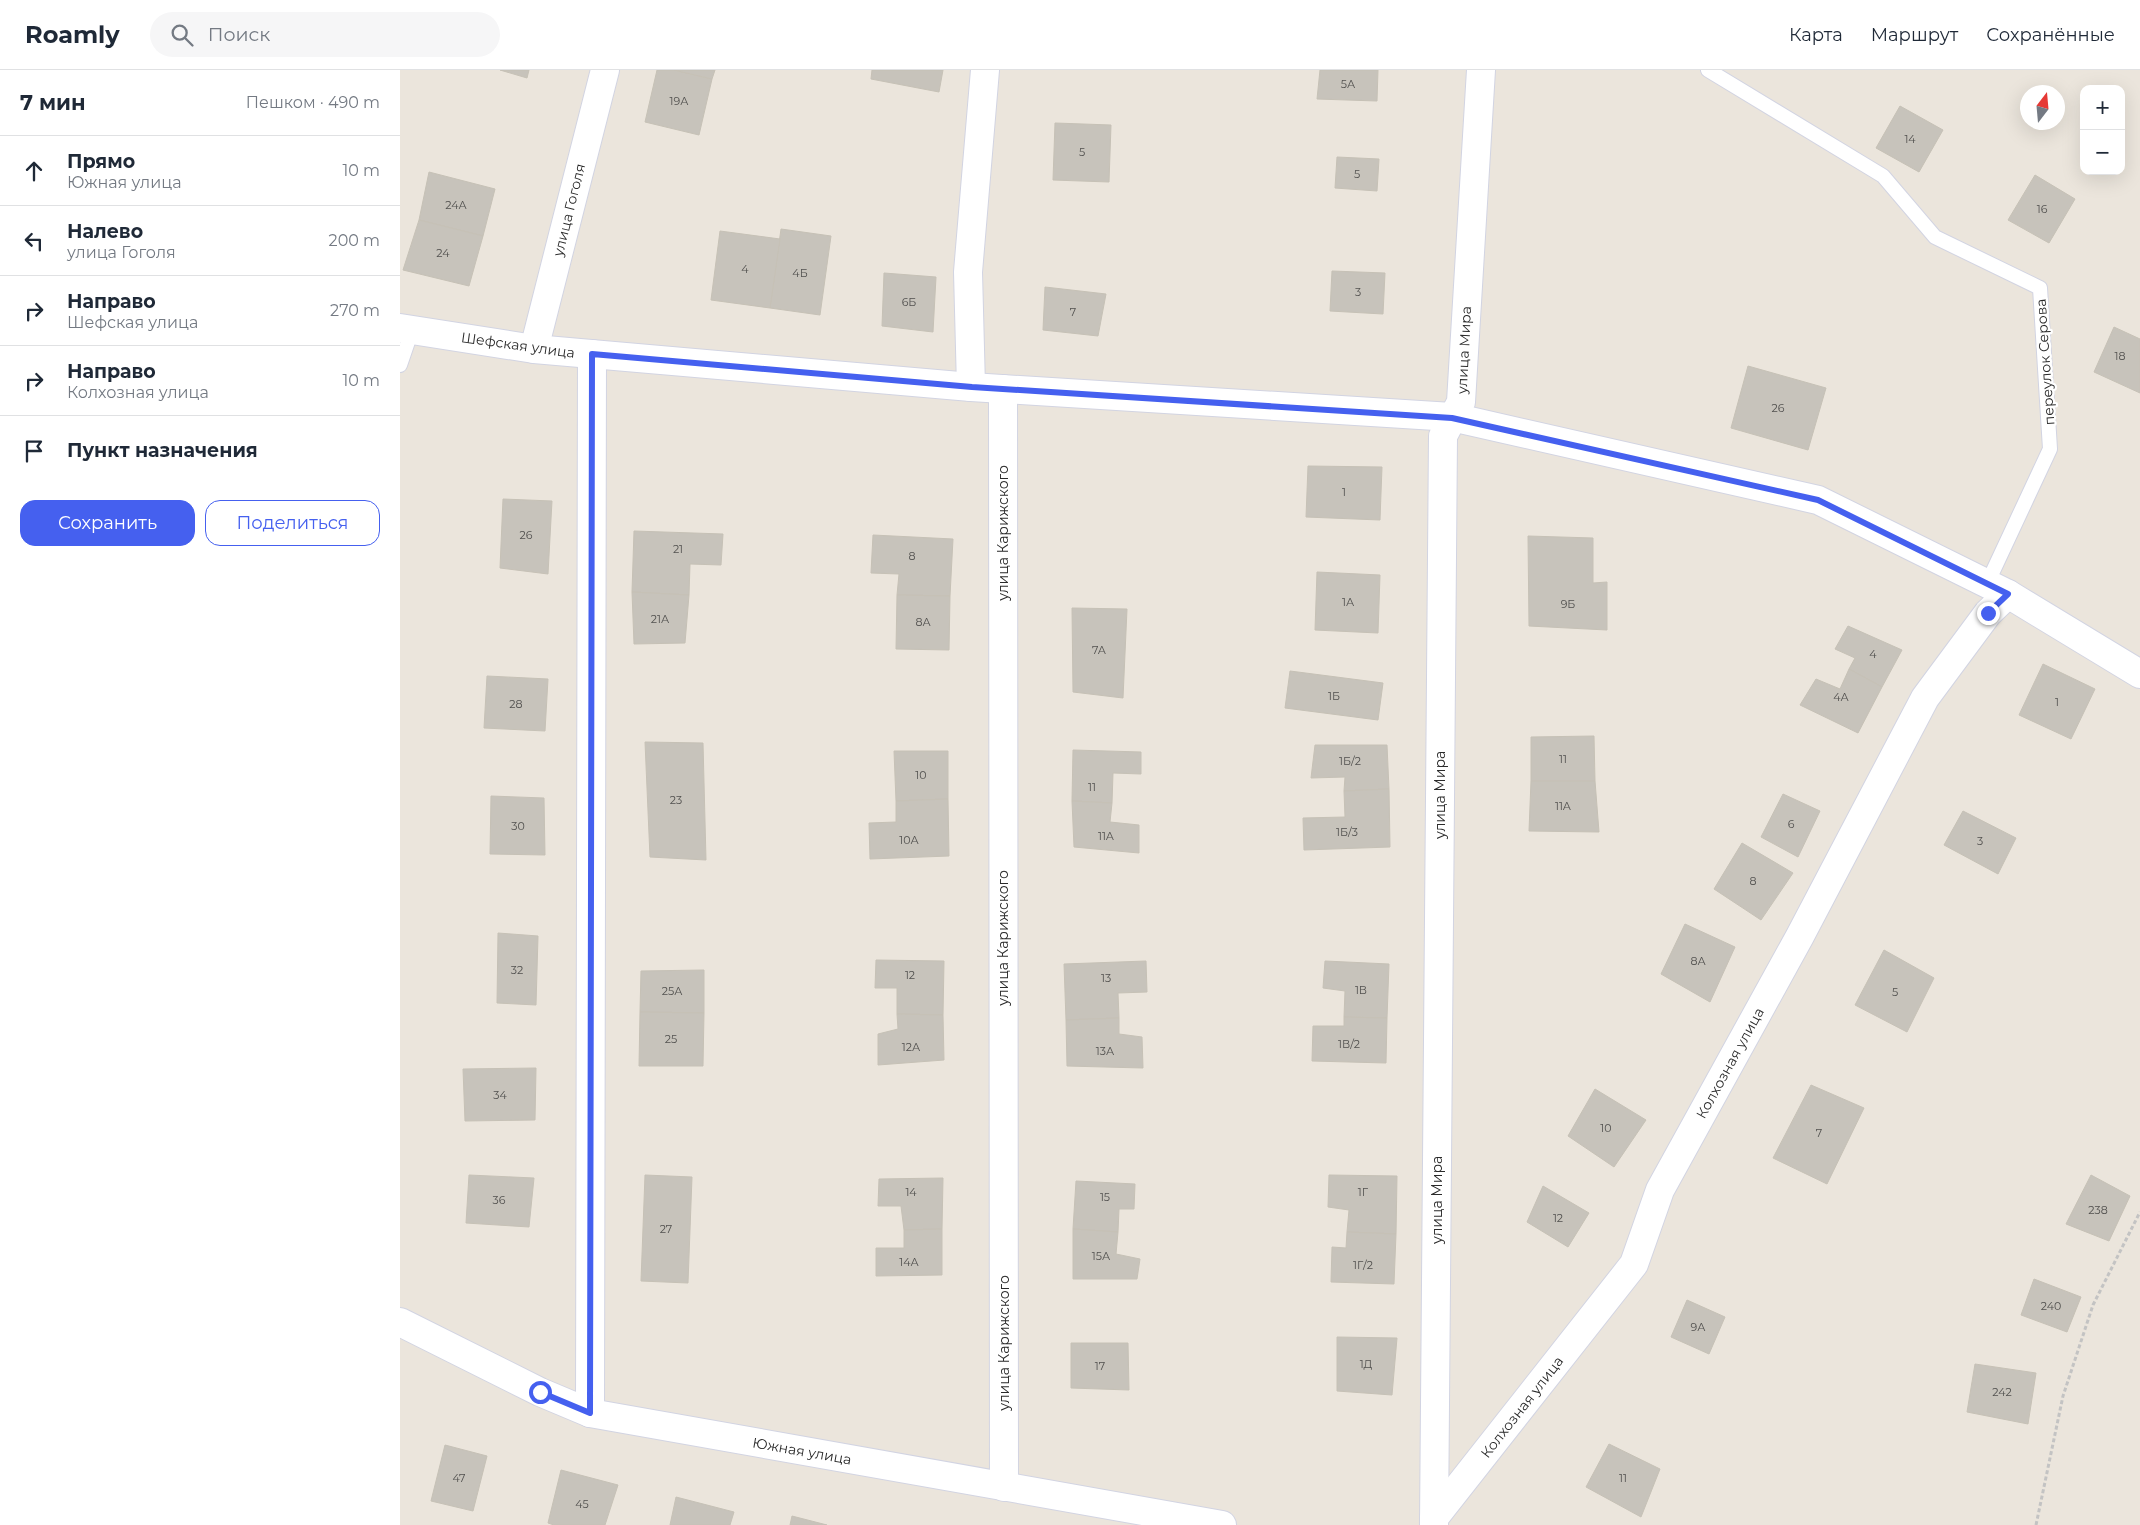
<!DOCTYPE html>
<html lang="ru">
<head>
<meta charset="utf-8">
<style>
	:root { --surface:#fff; --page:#f6f6f7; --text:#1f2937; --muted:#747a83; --line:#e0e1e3; --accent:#4560ef }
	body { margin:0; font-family:Montserrat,sans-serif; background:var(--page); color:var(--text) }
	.controls { position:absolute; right:15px; top:15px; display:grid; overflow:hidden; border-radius:10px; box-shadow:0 5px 20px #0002 }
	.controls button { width:45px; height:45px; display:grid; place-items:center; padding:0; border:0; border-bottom:1px solid var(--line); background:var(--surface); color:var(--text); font:25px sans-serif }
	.compass { position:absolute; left:1620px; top:15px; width:45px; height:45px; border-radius:50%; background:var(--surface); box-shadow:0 5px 20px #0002; rotate:16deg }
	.stop { position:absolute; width:15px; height:15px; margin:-11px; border:4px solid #4560ef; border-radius:50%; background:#fff }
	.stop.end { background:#4560ef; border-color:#fff; box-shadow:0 1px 5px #0008 }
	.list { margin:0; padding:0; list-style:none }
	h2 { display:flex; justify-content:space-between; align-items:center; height:65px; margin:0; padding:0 20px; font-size:21px }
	h2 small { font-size:16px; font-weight:400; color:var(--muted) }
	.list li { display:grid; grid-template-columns:32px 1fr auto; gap:15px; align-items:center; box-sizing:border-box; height:70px; padding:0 20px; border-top:1px solid var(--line) }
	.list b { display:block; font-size:19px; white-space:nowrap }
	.list p { margin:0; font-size:16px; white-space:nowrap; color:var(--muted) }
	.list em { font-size:16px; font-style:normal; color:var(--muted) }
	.actions { display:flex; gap:10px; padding:15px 20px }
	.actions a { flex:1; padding:11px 0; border:1px solid var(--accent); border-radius:15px; text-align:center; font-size:18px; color:var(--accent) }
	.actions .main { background:var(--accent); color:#fff }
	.icon { flex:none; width:28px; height:28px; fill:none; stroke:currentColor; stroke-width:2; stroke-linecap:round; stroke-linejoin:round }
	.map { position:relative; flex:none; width:1740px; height:1455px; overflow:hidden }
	header { display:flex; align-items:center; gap:30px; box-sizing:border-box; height:70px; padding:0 25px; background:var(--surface); border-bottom:1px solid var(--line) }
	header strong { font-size:24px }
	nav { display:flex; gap:28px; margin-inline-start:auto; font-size:18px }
	.search { width:350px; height:45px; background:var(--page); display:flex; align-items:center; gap:12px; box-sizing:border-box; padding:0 18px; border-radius:28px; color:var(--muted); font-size:19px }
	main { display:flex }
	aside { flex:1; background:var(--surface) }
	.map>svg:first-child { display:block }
	.building { fill:#c7c3bb; stroke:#c6c1b6 }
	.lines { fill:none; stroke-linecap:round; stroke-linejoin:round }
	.lane-casing { stroke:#d2d4e2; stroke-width:16 }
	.street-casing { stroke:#d2d4e2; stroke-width:30 }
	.path { stroke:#c3c3c3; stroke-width:3; stroke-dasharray:4 2.5; stroke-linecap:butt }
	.lane { stroke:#fff; stroke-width:14 }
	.street { stroke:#fff; stroke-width:28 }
	.route { stroke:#4560ef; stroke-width:6 }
	.labels { text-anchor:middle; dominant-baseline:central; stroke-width:4.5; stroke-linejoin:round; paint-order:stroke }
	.number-label { font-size:11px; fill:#51504e }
	.street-label { font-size:14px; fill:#2a2a2a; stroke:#fff }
</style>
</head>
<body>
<header>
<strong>Roamly</strong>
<div class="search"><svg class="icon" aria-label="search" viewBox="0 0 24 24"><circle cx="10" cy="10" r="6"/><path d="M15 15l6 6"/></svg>Поиск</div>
<nav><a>Карта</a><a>Маршрут</a><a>Сохранённые</a></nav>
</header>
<main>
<aside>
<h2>7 мин<small>Пешком · 490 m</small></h2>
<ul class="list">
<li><svg class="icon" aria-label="ahead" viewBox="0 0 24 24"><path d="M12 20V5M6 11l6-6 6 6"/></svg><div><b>Прямо</b><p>Южная улица</p></div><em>10 m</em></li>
<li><svg class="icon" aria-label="left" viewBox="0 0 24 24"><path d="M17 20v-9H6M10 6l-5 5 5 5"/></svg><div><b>Налево</b><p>улица Гоголя</p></div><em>200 m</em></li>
<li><svg class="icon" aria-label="right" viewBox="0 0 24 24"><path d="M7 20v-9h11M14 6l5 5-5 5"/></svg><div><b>Направо</b><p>Шефская улица</p></div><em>270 m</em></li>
<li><svg class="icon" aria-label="right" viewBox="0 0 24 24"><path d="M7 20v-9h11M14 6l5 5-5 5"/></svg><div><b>Направо</b><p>Колхозная улица</p></div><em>10 m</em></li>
<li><svg class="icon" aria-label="arrive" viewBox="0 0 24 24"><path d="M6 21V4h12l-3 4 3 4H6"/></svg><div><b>Пункт назначения</b></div></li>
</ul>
<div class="actions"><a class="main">Сохранить</a><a>Поделиться</a></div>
</aside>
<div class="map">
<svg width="1740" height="1455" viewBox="0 0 1740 1455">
	<rect width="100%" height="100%" fill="#ebe5dc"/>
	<!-- building -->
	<g class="building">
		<polygon points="100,0 129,0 127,8"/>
		<polygon points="257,0 274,0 312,9 299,65 245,52"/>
		<polygon points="274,0 315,0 312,9"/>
		<polygon points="472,0 543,0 539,22 471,9"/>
		<polygon points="920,0 978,0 977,31 917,29"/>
		<polygon points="1500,36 1543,60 1519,102 1476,78"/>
		<polygon points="655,53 711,55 709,112 653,110"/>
		<polygon points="937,87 979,89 977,121 935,118"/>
		<polygon points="29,102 95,119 83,166 19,150"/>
		<polygon points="1635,105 1675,129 1649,173 1608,150"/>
		<polygon points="19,150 83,166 69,216 3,200"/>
		<polygon points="381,159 431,166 420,245 370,238"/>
		<polygon points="320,161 380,169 370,238 311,230"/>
		<polygon points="932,201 985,203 983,244 930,241"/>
		<polygon points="484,203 536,207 533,262 482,256"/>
		<polygon points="645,217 706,224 698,266 643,260"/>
		<polygon points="1714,257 1740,269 1740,323 1694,302"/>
		<polygon points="1348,296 1426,318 1408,380 1331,358"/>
		<polygon points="908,396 982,397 980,450 906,447"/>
		<polygon points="103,429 152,431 148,504 100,498"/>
		<polygon points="234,461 323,464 321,495 290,494 289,525 232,522"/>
		<polygon points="473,465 553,469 550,526 497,525 499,504 471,503"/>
		<polygon points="1128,466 1193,468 1193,513 1207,512 1207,560 1129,556"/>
		<polygon points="917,502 980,505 978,563 915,560"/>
		<polygon points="232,522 289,525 285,573 234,574"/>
		<polygon points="497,525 550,526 549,580 496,579"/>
		<polygon points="672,538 727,539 723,628 673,622"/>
		<polygon points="1448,556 1502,580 1482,617 1449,599 1455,588 1435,579"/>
		<polygon points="1643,594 1695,619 1671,669 1619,645"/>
		<polygon points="1449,599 1482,617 1458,663 1400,635 1416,609 1440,619"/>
		<polygon points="890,601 983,613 978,650 885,638"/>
		<polygon points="87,606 148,609 145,661 84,658"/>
		<polygon points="1194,666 1195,711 1131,711 1131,667"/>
		<polygon points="245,672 303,673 306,790 250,787"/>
		<polygon points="915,675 987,675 989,719 944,721 945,707 911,708"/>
		<polygon points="673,680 741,682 741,704 713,703 712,733 672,731"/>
		<polygon points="494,681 548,681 548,729 496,731"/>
		<polygon points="1131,711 1195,711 1199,762 1129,761"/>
		<polygon points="989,719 990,777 904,780 903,748 945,747 944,721"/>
		<polygon points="1383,724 1420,741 1398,787 1361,767"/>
		<polygon points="91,726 144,728 145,785 90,784"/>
		<polygon points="548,729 549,786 470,789 469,753 496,752 496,731"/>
		<polygon points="672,731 712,733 710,752 739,755 739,783 674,777"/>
		<polygon points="1563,741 1616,768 1598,804 1544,775"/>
		<polygon points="1342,773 1393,803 1361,850 1314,819"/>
		<polygon points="1285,854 1335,877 1310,932 1261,904"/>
		<polygon points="98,863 138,866 136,935 97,933"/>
		<polygon points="1484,880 1534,908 1507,962 1455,935"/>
		<polygon points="476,890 544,891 543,945 497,944 497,918 475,918"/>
		<polygon points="746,891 747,922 718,923 719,948 666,950 664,894"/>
		<polygon points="925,891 989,894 987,948 944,947 945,921 923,918"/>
		<polygon points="304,900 304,943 240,942 241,901"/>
		<polygon points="240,942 304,943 303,996 239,996"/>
		<polygon points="497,944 543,945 544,990 478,995 478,964 498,959"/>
		<polygon points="944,947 987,948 986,993 912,991 913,956 944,956"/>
		<polygon points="719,948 719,964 742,967 743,998 667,996 666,950"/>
		<polygon points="136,998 135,1050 65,1051 63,999"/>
		<polygon points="1411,1015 1464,1038 1427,1114 1373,1088"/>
		<polygon points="1195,1019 1246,1050 1214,1097 1168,1066"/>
		<polygon points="69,1105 134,1108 129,1157 66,1153"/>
		<polygon points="245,1105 292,1107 288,1213 241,1211"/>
		<polygon points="929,1105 997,1106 996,1164 947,1162 949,1140 928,1137"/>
		<polygon points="1691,1105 1730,1126 1709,1171 1666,1154"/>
		<polygon points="543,1108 542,1159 504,1160 501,1136 478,1136 479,1109"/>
		<polygon points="676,1111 735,1114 734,1139 719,1139 718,1162 673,1159"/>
		<polygon points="1143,1116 1189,1143 1168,1177 1127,1152"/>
		<polygon points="542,1159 542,1205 476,1206 476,1178 504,1178 504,1160"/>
		<polygon points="673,1159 718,1162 716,1184 740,1189 737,1209 673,1209"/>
		<polygon points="947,1162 996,1164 994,1214 931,1212 932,1177 946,1178"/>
		<polygon points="1634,1209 1681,1227 1667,1262 1621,1245"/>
		<polygon points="1287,1230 1325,1247 1309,1284 1271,1267"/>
		<polygon points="937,1267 997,1268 992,1325 937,1321"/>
		<polygon points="671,1273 728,1273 729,1320 671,1318"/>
		<polygon points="1575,1294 1636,1303 1628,1354 1567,1342"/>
		<polygon points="1209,1374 1260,1399 1241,1447 1186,1417"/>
		<polygon points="45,1375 87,1386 73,1441 31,1431"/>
		<polygon points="161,1400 218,1415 205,1455 154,1455 148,1453"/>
		<polygon points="276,1427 334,1442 330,1455 270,1455"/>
		<polygon points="392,1446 427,1455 390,1455"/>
	</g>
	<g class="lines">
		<defs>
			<g id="lane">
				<polyline points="1308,0 1483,106 1535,167 1640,218 1650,379 1587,514"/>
				<polyline points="0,295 12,260"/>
			</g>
			<g id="street">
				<polyline points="0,258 134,279 571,317 1052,347 1418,430 1608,524 1740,604"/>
				<polyline points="134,279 205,0"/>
				<polyline points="571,317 568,202 585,0"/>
				<polyline points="603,319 604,1417"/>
				<polyline points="0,1252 140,1322 190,1343 822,1455"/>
				<polyline points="190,1343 192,284"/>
				<polyline points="1034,1448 1234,1194 1260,1120 1400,866 1525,628 1588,543 1608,524"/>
				<polyline points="1034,1455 1043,366 1061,332 1081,0"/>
			</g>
		</defs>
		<!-- lane casing -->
		<use href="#lane" class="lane-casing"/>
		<!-- street casing -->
		<use href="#street" class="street-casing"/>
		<!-- path -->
		<polyline class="path" points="1636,1455 1663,1326 1693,1235 1740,1142"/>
		<!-- lane -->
		<use href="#lane" class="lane"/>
		<!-- street -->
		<use href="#street" class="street"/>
	</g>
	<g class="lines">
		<!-- route -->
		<polyline class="route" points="140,1322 190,1343 192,284 572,317 1052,348 1418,430 1608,524 1588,543"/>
	</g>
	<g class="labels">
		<!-- number labels -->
		<g class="number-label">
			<text x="948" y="14">5А</text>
			<text x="279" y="31">19А</text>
			<text x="1510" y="69">14</text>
			<text x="682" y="82">5</text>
			<text x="957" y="104">5</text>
			<text x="56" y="135">24А</text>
			<text x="1642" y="139">16</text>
			<text x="43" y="183">24</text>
			<text x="345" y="199">4</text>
			<text x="400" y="203">4Б</text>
			<text x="958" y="222">3</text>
			<text x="509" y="232">6Б</text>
			<text x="673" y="242">7</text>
			<text x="1720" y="286">18</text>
			<text x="1378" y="338">26</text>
			<text x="944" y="422">1</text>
			<text x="126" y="465">26</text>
			<text x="278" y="479">21</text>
			<text x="512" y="486">8</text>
			<text x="948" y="532">1А</text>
			<text x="1168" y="534">9Б</text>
			<text x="260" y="549">21А</text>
			<text x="523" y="552">8А</text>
			<text x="699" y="580">7А</text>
			<text x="1473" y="584">4</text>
			<text x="934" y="626">1Б</text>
			<text x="1441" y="627">4А</text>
			<text x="1657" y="632">1</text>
			<text x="116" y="634">28</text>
			<text x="1163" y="689">11</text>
			<text x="950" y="691">1Б/2</text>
			<text x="521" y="705">10</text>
			<text x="692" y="717">11</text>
			<text x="276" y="730">23</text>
			<text x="1163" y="736">11А</text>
			<text x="1391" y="754">6</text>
			<text x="118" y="756">30</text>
			<text x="947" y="762">1Б/3</text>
			<text x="706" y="766">11А</text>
			<text x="509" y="770">10А</text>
			<text x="1580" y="771">3</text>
			<text x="1353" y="811">8</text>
			<text x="1298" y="891">8А</text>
			<text x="117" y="900">32</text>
			<text x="510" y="905">12</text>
			<text x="706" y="908">13</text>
			<text x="961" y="920">1В</text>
			<text x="272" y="921">25А</text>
			<text x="1495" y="922">5</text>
			<text x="271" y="969">25</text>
			<text x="949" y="974">1В/2</text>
			<text x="511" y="977">12А</text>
			<text x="705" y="981">13А</text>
			<text x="100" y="1025">34</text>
			<text x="1206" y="1058">10</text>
			<text x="1419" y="1063">7</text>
			<text x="511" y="1122">14</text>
			<text x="963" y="1122">1Г</text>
			<text x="705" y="1127">15</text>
			<text x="99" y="1130">36</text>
			<text x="1698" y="1140">238</text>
			<text x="1158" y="1148">12</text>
			<text x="266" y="1159">27</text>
			<text x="701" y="1186">15А</text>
			<text x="509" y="1192">14А</text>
			<text x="963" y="1195">1Г/2</text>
			<text x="1651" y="1236">240</text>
			<text x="1298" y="1257">9А</text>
			<text x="966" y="1294">1Д</text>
			<text x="700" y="1296">17</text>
			<text x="1602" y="1322">242</text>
			<text x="59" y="1408">47</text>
			<text x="1223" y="1408">11</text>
			<text x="182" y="1434">45</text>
		</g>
		<!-- street labels -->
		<g class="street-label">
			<text transform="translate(169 140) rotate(-76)">улица Гоголя</text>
			<text transform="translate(118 275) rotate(8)">Шефская улица</text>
			<text transform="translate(1064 280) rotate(-87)">улица Мира</text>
			<text transform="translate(1645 292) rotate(-94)">переулок Серова</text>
			<text transform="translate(603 463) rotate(-90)">улица Карижского</text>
			<text transform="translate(1040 725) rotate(-90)">улица Мира</text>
			<text transform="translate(603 868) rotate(-90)">улица Карижского</text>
			<text transform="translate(1330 993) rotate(-61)">Колхозная улица</text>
			<text transform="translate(1037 1130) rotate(-90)">улица Мира</text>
			<text transform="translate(604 1273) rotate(-90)">улица Карижского</text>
			<text transform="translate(1122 1337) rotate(-52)">Колхозная улица</text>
			<text transform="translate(402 1381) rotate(10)">Южная улица</text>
		</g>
	</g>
</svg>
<div class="controls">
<button>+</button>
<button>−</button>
</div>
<svg class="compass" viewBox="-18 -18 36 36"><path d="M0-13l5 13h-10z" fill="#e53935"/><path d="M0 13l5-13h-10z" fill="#747a83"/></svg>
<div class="stop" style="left:140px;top:1322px"></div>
<div class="stop end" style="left:1588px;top:543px"></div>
</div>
</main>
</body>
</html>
